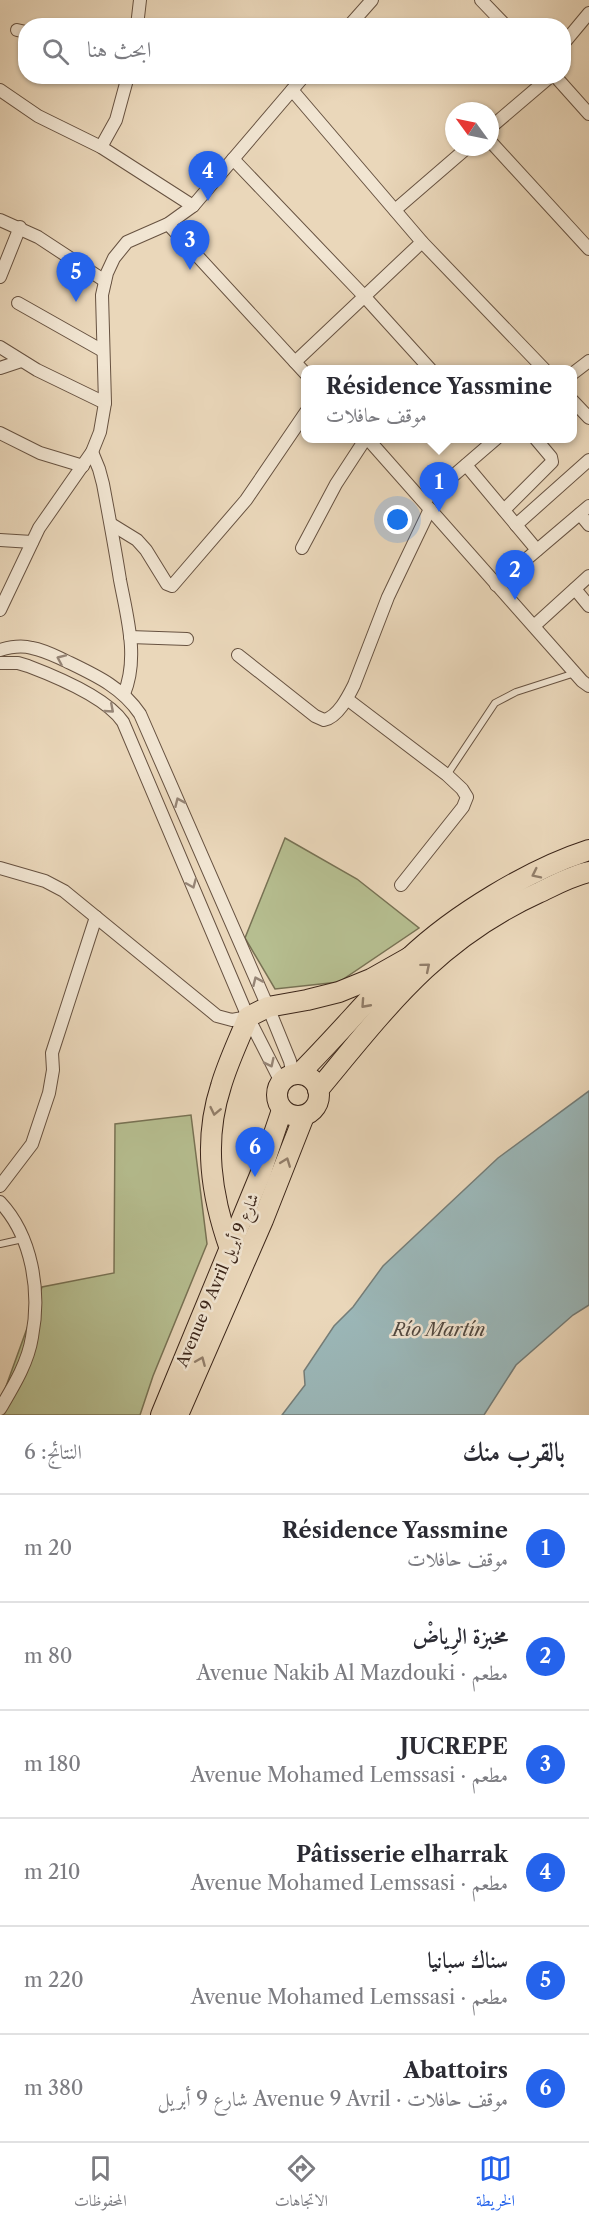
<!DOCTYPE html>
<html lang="ar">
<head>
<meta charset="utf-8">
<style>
	:root { --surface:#fff; --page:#f7f7f7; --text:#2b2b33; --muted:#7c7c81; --line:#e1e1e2; --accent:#2563eb }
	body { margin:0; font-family:"Libre Caslon Text",Amiri,serif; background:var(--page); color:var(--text); direction:rtl }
	.compass { position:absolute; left:445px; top:102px; width:54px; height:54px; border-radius:50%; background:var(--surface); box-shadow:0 2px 4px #0004; rotate:303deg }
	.you { position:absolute; left:398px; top:520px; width:21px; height:21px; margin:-15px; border:4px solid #fff; border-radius:50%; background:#1a73e8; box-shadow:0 0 0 9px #1a73e833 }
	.badge { display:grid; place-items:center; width:39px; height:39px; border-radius:50%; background:var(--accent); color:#fff; font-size:20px; font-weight:700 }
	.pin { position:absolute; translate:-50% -50px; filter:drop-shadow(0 2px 3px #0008) }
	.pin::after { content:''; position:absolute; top:32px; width:21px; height:18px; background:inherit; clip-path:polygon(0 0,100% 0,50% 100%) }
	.popup { position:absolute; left:301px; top:365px; width:276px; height:78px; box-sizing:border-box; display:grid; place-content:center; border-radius:12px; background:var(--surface); filter:drop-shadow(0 2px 4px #0005); font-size:20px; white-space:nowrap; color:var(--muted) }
	.popup b { font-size:22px; color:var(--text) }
	.popup::after { content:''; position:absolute; left:50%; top:100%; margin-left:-12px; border:12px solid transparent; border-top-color:var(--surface) }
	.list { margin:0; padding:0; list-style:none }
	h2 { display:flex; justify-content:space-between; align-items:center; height:78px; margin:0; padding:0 24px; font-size:26px }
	h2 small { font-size:20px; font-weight:400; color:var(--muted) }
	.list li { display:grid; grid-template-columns:39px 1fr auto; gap:18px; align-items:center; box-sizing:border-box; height:108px; padding:0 24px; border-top:2px solid var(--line) }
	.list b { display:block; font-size:22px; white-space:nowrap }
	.list p { margin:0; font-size:20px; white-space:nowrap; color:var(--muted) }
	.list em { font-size:20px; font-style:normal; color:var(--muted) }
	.icon { flex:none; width:33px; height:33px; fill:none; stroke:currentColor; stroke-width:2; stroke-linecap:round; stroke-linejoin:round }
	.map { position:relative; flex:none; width:589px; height:1415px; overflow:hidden; direction:ltr }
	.search { position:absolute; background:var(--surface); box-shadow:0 2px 4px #0004; left:18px; right:18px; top:18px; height:66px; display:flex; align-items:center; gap:15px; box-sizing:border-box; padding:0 21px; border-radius:24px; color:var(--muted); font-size:22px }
	.sheet { height:726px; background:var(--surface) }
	nav { display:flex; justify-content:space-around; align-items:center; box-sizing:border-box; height:84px; border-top:2px solid var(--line); background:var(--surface); font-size:16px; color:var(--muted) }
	nav a { display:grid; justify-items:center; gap:3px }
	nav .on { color:var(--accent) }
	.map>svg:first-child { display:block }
	.green { fill:#b6be90; stroke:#787254; stroke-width:1.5 }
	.water { fill:#9bb7b8; stroke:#757d78; stroke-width:1.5 }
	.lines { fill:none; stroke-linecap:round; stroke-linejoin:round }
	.service-casing { stroke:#675241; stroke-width:8 }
	.minor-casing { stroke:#675241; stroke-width:14 }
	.trunk-casing { stroke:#3b2519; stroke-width:22 }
	.service { stroke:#f1e5d2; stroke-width:6 }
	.minor { stroke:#f1e5d2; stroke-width:12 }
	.trunk { stroke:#ead7ba; stroke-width:20 }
	.oneway { stroke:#968576 }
	.oneway2 { stroke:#927e6a }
	.labels { text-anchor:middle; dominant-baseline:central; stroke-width:5; stroke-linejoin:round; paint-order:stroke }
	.street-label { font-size:16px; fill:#3b2519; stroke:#f1e5d2 }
	.water-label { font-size:18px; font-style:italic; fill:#534a41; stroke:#f1e5d2 }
</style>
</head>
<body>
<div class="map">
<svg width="589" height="1415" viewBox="0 0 589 1415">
	<rect width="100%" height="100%" fill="#ead7ba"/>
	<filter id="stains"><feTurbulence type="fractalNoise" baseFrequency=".00333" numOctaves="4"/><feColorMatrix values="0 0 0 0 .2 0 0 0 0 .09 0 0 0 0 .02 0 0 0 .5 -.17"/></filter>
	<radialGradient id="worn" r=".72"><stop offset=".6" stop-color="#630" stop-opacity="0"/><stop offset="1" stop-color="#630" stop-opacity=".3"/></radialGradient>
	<!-- green -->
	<g class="green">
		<polygon points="285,838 357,879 419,928 339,982 275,989 245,938"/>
		<polygon points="191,1115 207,1244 153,1376 140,1415 0,1415 0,1403 42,1287 114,1273 115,1124"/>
	</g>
	<!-- water -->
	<polygon class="water" points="589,1091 589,1305 573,1315 516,1365 484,1415 282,1415 305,1385 304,1371 334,1326 353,1307 383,1266 498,1158"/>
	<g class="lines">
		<defs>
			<g id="service">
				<polyline points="447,775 495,703 516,692 575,673"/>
				<polyline points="0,1244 23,1239"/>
			</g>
			<g id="minor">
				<polyline points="481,0 506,26"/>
				<polyline points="137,26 140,0"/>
				<polyline points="349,26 372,0"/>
				<polyline points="17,30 26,32"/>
				<polyline points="564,43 589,13"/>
				<polyline points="555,76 589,114"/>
				<polyline points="0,90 38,116 101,147 193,206"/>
				<polyline points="292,90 422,242 545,370"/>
				<polyline points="490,128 551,76"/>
				<polyline points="490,141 589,249"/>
				<polyline points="101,147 116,120 128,76"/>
				<polyline points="233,159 364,296 431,370"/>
				<polyline points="395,210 468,147"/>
				<polyline points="0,220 38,237 105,281"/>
				<polyline points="168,224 306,374"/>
				<polyline points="0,277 20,227"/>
				<polyline points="18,303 103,351"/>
				<polyline points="0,347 37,370 105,403"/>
				<polyline points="295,362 422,242"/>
				<polyline points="0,368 21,361"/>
				<polyline points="572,374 589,361"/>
				<polyline points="572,400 589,418"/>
				<polyline points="0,433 40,453 83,466"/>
				<polyline points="367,438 582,681 589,686"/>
				<path d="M 92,452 L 99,469 L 103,484 C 109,516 115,548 120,580 C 127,617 139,658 124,694"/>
				<polyline points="466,465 537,550"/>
				<polyline points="424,501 497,438"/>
				<polyline points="504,510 552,462 551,457 535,438"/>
				<polyline points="580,514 589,525"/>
				<polyline points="111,524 137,540 146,550 167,584 172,586 246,500 306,412"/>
				<polyline points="516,525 589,460"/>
				<polyline points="0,540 32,542"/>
				<polyline points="302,548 336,484 366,438"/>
				<polyline points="496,585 589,506"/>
				<polyline points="575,589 589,606"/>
				<polyline points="0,610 39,528 92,452 100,432 105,403 102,295 107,273 114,258 127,242 168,224 193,206 304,76"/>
				<polyline points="534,626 589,576"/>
				<polyline points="130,637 187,639"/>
				<path d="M 0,650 C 10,647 21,645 32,648 C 44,650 55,656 66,661 C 95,675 122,687 140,714 L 268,1007 L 290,1061 L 293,1075"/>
				<path d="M 238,655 L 315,716 L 324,720 C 338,717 348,697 354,685 L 388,597 L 430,509"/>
				<path d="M 0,663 L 18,663 L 28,666 C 57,677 106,697 123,722 L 248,1017 L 281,1082"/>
				<polyline points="347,699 447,775 462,789 467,797 463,807 401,885"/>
				<polyline points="0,868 45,881 64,891 217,1016 232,1020 248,1017"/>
				<polyline points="0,1186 32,1144 49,1093 53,1070 52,1053 96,917"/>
				<path d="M 0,1202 C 32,1236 41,1291 32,1337 C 28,1363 13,1387 0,1409"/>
			</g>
			<g id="trunk">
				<circle cx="298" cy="1095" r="21"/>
				<path d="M 299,1074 C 337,1036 371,995 409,958 C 454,915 530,869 589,850"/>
				<path d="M 318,1090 C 387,1007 437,939 538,893 C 555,885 571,876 589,872"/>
				<path d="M 230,1249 C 211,1195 203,1141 221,1086 C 228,1062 239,1040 248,1017 L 268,1007 L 307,1000 L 339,992 L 371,979 L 410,957"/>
				<polyline points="161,1415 260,1175 282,1110"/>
				<polyline points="178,1415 263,1220 304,1116"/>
			</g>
		</defs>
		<!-- service casing -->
		<use href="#service" class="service-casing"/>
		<!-- minor casing -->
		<use href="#minor" class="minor-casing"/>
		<!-- trunk casing -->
		<use href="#trunk" class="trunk-casing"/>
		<!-- service -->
		<use href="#service" class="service"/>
		<!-- minor -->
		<use href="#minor" class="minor"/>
		<!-- trunk -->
		<use href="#trunk" class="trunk"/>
	</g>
	<!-- one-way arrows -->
	<defs><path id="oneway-chevron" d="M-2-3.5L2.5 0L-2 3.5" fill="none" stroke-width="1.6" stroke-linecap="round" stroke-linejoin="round" transform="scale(1.5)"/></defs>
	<g class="oneway">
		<use href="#oneway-chevron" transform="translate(61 659) rotate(-156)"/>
		<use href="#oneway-chevron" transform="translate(110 709) rotate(41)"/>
		<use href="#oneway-chevron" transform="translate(179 802) rotate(-114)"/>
		<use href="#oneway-chevron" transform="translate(192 884) rotate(67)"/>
		<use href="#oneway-chevron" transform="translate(257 981) rotate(-114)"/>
		<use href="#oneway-chevron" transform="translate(270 1063) rotate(64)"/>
	</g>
	<g class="oneway2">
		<use href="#oneway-chevron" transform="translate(536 874) rotate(154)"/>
		<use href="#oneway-chevron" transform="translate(426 967) rotate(-40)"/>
		<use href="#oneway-chevron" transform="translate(365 1004) rotate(132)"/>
		<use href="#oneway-chevron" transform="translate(215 1111) rotate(102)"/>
		<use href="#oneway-chevron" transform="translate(286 1162) rotate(-69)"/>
		<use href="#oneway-chevron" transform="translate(201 1361) rotate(-67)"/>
	</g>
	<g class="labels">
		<!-- street labels -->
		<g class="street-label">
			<text transform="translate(217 1280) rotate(-67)">Avenue 9 Avril شارع 9 أبريل</text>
		</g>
		<!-- water labels -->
		<g class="water-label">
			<text x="439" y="1330">Río Martín</text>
		</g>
	</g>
	<rect width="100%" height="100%" filter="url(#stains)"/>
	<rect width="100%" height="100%" fill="url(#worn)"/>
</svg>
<svg class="compass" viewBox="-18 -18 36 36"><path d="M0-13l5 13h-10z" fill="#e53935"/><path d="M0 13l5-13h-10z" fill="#7c7c81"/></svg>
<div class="you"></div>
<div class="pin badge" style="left:439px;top:512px">1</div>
<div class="popup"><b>Résidence Yassmine</b>موقف حافلات</div>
<div class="pin badge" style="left:515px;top:600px">2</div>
<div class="pin badge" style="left:190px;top:270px">3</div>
<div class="pin badge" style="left:208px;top:201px">4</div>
<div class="pin badge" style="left:76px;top:302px">5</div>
<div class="pin badge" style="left:255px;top:1177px">6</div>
<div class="search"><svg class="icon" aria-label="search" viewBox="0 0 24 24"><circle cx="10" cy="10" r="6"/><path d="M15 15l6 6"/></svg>ابحث هنا</div>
</div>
<section class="sheet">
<h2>بالقرب منك<small>النتائج: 6</small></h2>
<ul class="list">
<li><span class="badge">1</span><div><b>Résidence Yassmine</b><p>موقف حافلات</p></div><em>20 m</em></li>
<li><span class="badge">2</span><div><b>مخبزة الرِياضْ</b><p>مطعم · Avenue Nakib Al Mazdouki</p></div><em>80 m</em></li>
<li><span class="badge">3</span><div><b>JUCREPE</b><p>مطعم · Avenue Mohamed Lemssasi</p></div><em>180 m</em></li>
<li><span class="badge">4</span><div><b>Pâtisserie elharrak</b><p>مطعم · Avenue Mohamed Lemssasi</p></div><em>210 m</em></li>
<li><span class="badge">5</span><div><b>سناك سبانيا</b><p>مطعم · Avenue Mohamed Lemssasi</p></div><em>220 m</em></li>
<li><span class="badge">6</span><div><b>Abattoirs</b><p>موقف حافلات · Avenue 9 Avril شارع 9 أبريل</p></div><em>380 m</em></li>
</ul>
</section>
<nav>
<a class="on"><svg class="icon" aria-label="map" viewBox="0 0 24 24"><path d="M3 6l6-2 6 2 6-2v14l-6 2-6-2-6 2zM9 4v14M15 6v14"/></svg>الخريطة</a>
<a><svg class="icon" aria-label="directions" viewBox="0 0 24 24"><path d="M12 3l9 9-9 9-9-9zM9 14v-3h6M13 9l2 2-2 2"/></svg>الاتجاهات</a>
<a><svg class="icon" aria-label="saved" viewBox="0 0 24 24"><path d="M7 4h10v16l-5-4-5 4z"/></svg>المحفوظات</a>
</nav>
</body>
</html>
